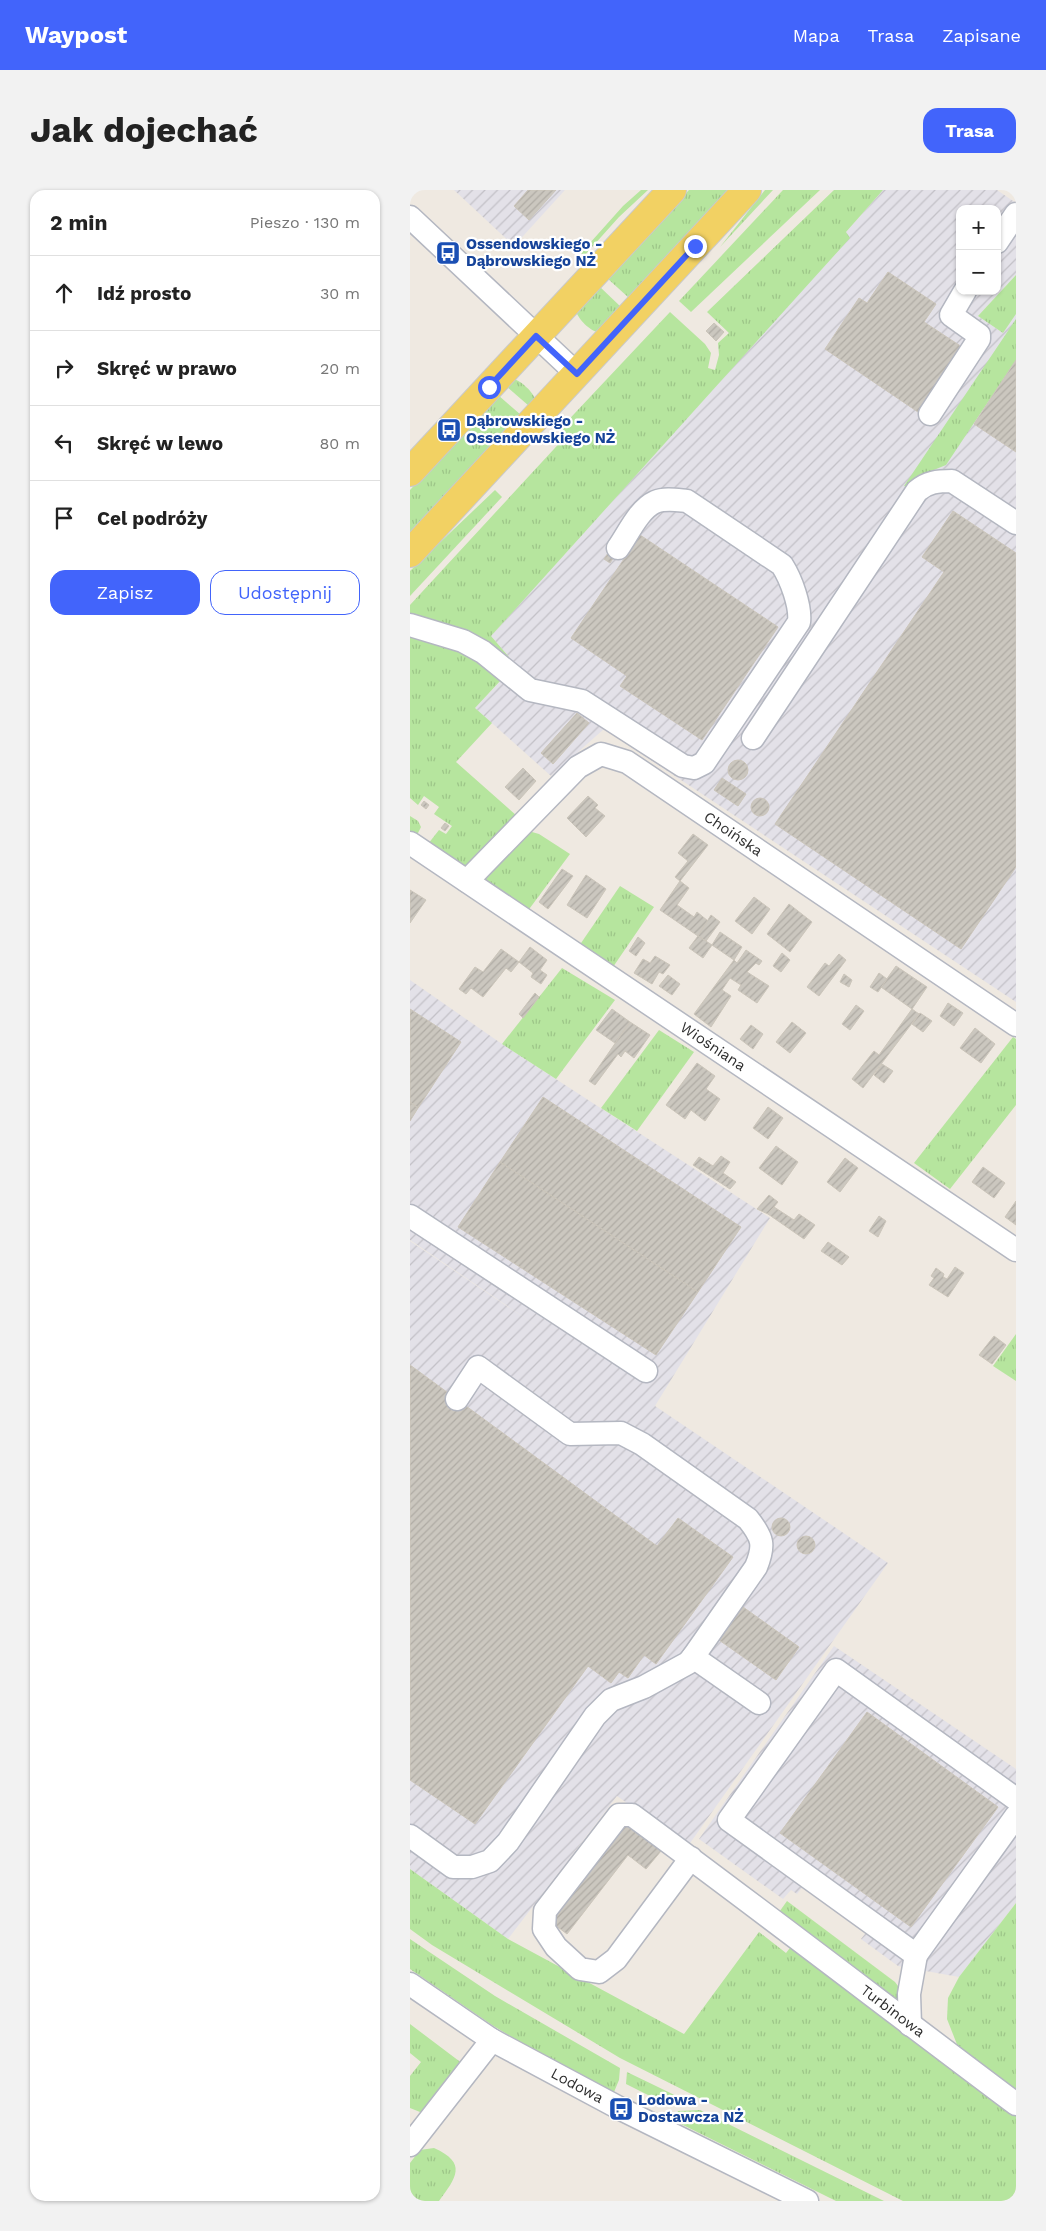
<!DOCTYPE html>
<html lang="pl">
<head>
<meta charset="utf-8">
<style>
	:root { --surface:#fff; --page:#f2f2f2; --text:#222; --muted:#767676; --line:#e0e0e0; --accent:#4264fb }
	body { margin:0; font-family:"Work Sans",sans-serif; background:var(--page); color:var(--text) }
	.controls { position:absolute; right:15px; top:15px; display:grid; overflow:hidden; border-radius:10px; box-shadow:0 1px 4px #0004 }
	.controls button { width:45px; height:45px; display:grid; place-items:center; padding:0; border:0; border-bottom:1px solid var(--line); background:var(--surface); color:var(--text); font:25px sans-serif }
	.stop { position:absolute; width:15px; height:15px; margin:-11px; border:4px solid #4264fb; border-radius:50%; background:#fff }
	.stop.end { background:#4264fb; border-color:#fff; box-shadow:0 1px 5px #0008 }
	.list { margin:0; padding:0; list-style:none }
	h2 { display:flex; justify-content:space-between; align-items:center; height:65px; margin:0; padding:0 20px; font-size:21px }
	h2 small { font-size:16px; font-weight:400; color:var(--muted) }
	.list li { display:grid; grid-template-columns:32px 1fr auto; gap:15px; align-items:center; box-sizing:border-box; height:75px; padding:0 20px; border-top:1px solid var(--line) }
	.list b { display:block; font-size:19px; white-space:nowrap }
	.list em { font-size:16px; font-style:normal; color:var(--muted) }
	.actions { display:flex; gap:10px; padding:15px 20px }
	.actions a { flex:1; padding:11px 0; border:1px solid var(--accent); border-radius:15px; text-align:center; font-size:18px; color:var(--accent) }
	.actions .main { background:var(--accent); color:#fff }
	.icon { flex:none; width:28px; height:28px; fill:none; stroke:currentColor; stroke-width:2; stroke-linecap:round; stroke-linejoin:round }
	.map { position:relative; flex:none; width:606px; height:2011px; overflow:hidden; border-radius:15px }
	header { display:flex; align-items:center; gap:30px; box-sizing:border-box; height:70px; padding:0 25px; background:var(--accent); color:#fff }
	header strong { font-size:24px }
	nav { display:flex; gap:28px; margin-inline-start:auto; font-size:18px }
	.intro { display:flex; align-items:center; justify-content:space-between; box-sizing:border-box; height:120px; padding:0 30px }
	h1 { margin:0; font-size:35px }
	.button { padding:12px 22px; border-radius:15px; background:var(--accent); color:#fff; font-size:18px; font-weight:700 }
	main { display:flex; gap:30px; padding:0 30px }
	aside { flex:1; background:var(--surface); border-radius:15px; box-shadow:0 1px 4px #0004 }
	.map>svg:first-child { display:block }
	.industrial { fill:url(#industrial-furrows); fill-rule:evenodd }
	.grass { fill:url(#grass-tufts) }
	.building { fill:url(#building-hatch); stroke:#cbc5ba }
	.lines { fill:none; stroke-linecap:round; stroke-linejoin:round }
	.minor-casing { stroke:#b4b7c1; stroke-width:25 }
	.major-casing { stroke:#c9c9c9; stroke-width:30 }
	.minor { stroke:#fff; stroke-width:22 }
	.major { stroke:#f2d163; stroke-width:28 }
	.route { stroke:#4264fb; stroke-width:6 }
	.labels { text-anchor:middle; dominant-baseline:central; stroke-width:4.5; stroke-linejoin:round; paint-order:stroke }
	.transit-label { font-size:15px; font-weight:bold; fill:#164399; stroke:#fff; text-anchor:start }
	.street-label { font-size:15px; fill:#2e2e2e; stroke:#fff }
</style>
</head>
<body>
<header>
<strong>Waypost</strong>
<nav><a>Mapa</a><a>Trasa</a><a>Zapisane</a></nav>
</header>
<div class="intro"><h1>Jak dojechać</h1><a class="button">Trasa</a></div>
<main>
<aside>
<h2>2 min<small>Pieszo · 130 m</small></h2>
<ul class="list">
<li><svg class="icon" aria-label="ahead" viewBox="0 0 24 24"><path d="M12 20V5M6 11l6-6 6 6"/></svg><div><b>Idź prosto</b></div><em>30 m</em></li>
<li><svg class="icon" aria-label="right" viewBox="0 0 24 24"><path d="M7 20v-9h11M14 6l5 5-5 5"/></svg><div><b>Skręć w prawo</b></div><em>20 m</em></li>
<li><svg class="icon" aria-label="left" viewBox="0 0 24 24"><path d="M17 20v-9H6M10 6l-5 5 5 5"/></svg><div><b>Skręć w lewo</b></div><em>80 m</em></li>
<li><svg class="icon" aria-label="arrive" viewBox="0 0 24 24"><path d="M6 21V4h12l-3 4 3 4H6"/></svg><div><b>Cel podróży</b></div></li>
</ul>
<div class="actions"><a class="main">Zapisz</a><a>Udostępnij</a></div>
</aside>
<div class="map">
<svg width="606" height="2011" viewBox="0 0 606 2011">
	<defs>
		<pattern id="industrial-furrows" width="10" height="10" patternUnits="userSpaceOnUse" patternTransform="scale(1.25)"><rect width="10" height="10" fill="#e3e1e8"/><path d="M-1 1l2-2M0 10L10 0M9 11l2-2" fill="none" stroke="#c3c1c7"/></pattern>
		<pattern id="grass-tufts" width="24" height="20" patternUnits="userSpaceOnUse" patternTransform="scale(1.25)"><rect width="24" height="20" fill="#b6e59e"/><path d="M3 7l-1-3M5 7V3M7 7l1-3M15 17l-1-3M17 17v-4M19 17l1-3" fill="none" stroke="#9dc588"/></pattern>
		<pattern id="building-hatch" width="6" height="6" patternUnits="userSpaceOnUse" patternTransform="scale(1.25)"><rect width="6" height="6" fill="#cbc7bf"/><path d="M-1 1l2-2M0 6l6-6M5 7l2-2" fill="none" stroke="#afaba4"/></pattern>
	</defs>
	<rect width="100%" height="100%" fill="#efe9e1"/>
	<!-- industrial -->
	<g class="industrial">
		<polygon points="44,0 155,0 104,56"/>
		<path d="M 473,0 L 587,0 L 606,13 L 606,85 L 568,126 L 593,143 L 606,124 L 606,812 L 194,539 L 141,586 L 65,518 L 106,475 L 81,446 L 439,48 L 436,42 ZM 550,19 L 587,19 L 587,101 L 550,101 Z"/>
		<polygon points="0,790 92,854 360,1028 245,1216 478,1373 278,1656 207,1606 98,1749 0,1679 0,1051 143,1147 0,1050"/>
		<polygon points="424,1456 606,1579 606,1713 549,1787 488,1776 451,1749 457,1741 395,1694 387,1704 381,1700 373,1709 289,1649"/>
	</g>
	<!-- grass -->
	<g class="grass">
		<polygon points="231,0 238,0 209,27 174,66 171,63 213,16"/>
		<polygon points="279,0 320,0 219,108 197,88"/>
		<polygon points="355,0 363,0 310,57"/>
		<polygon points="373,0 410,0 281,122 269,111"/>
		<polygon points="424,0 473,0 436,42 440,48 81,446 99,467 52,440 0,424 0,415 156,246 149,240 260,122 295,154 301,163 298,178 305,180 309,165 308,153 319,143 297,122"/>
		<polygon points="606,85 606,124 593,143 568,126"/>
		<path d="M 189,96 L 211,117 L 188,142 C 180,141 168,129 166,121 Z"/>
		<polygon points="606,129 606,170 536,275 509,286 497,297 494,296"/>
		<path d="M 104,189 C 111,191 123,202 125,209 L 119,216 L 96,196 Z"/>
		<polygon points="88,205 111,225 0,344 0,300"/>
		<polygon points="85,300 92,307 0,406 0,381"/>
		<polygon points="0,443 57,464 92,489 65,518 82,533 46,572 107,626 56,681 18,654 29,640 36,644 42,636 24,624 29,617 14,606 8,615 0,608"/>
		<polygon points="0,626 8,631 11,637 6,647 0,643"/>
		<polygon points="115,640 129,644 160,664 117,722 71,692"/>
		<polygon points="210,696 244,717 203,777 169,756"/>
		<polygon points="152,778 205,810 146,889 92,854"/>
		<polygon points="249,840 284,862 227,941 191,918"/>
		<polygon points="603,847 606,849 606,915 540,999 504,973"/>
		<polygon points="606,1144 606,1191 583,1176"/>
		<polygon points="0,1679 98,1749 274,1844 349,1742 376,1763 383,1754 606,1924 606,2011 493,2011 210,1868 22,1755 0,1739"/>
		<polygon points="377,1711 485,1792 491,1800 488,1815 367,1725"/>
		<polygon points="606,1713 606,1902 548,1857 537,1829 538,1808 549,1787"/>
		<polygon points="0,1749 85,1806 210,1878 209,1890 204,1902 131,1865 82,1835 0,1779"/>
		<polygon points="0,1834 53,1874 17,1920 10,1922 0,1918 0,1886 11,1872 0,1863"/>
		<polygon points="217,1882 279,1912 250,1911 216,1894"/>
		<polygon points="290,1920 474,2011 426,2011 265,1931 268,1921"/>
		<path d="M 24,1958 C 58,1973 46,1988 29,2011 L 0,2011 L 0,1973 L 10,1960 Z"/>
	</g>
	<!-- building -->
	<g class="building">
		<polygon points="118,0 146,0 119,30 104,16"/>
		<polygon points="478,82 526,114 514,132 552,157 508,222 415,159 449,108 457,113"/>
		<polygon points="304,133 314,142 306,151 296,141"/>
		<polygon points="606,170 606,262 564,234"/>
		<polygon points="543,321 606,363 606,677 551,759 365,634 534,382 512,367"/>
		<polygon points="230,345 368,437 292,550 210,496 217,486 161,448"/>
		<polygon points="201,359 207,363 200,373 194,369"/>
		<polygon points="167,523 179,533 143,574 131,563"/>
		<circle cx="328" cy="580" r="10"/>
		<polygon points="113,578 126,591 109,610 95,597"/>
		<polygon points="312,588 336,604 328,616 304,600"/>
		<polygon points="178,606 188,615 185,618 195,626 176,647 157,628"/>
		<circle cx="350" cy="617" r="9"/>
		<polygon points="14,611 19,615 16,619 11,615"/>
		<polygon points="35,633 39,636 35,641 31,638"/>
		<polygon points="283,644 298,655 270,691 265,687 278,671 268,663"/>
		<polygon points="152,679 163,686 138,719 129,712"/>
		<polygon points="176,685 196,699 177,728 157,715"/>
		<polygon points="270,691 279,698 267,715 284,727 287,722 298,731 288,746 250,720"/>
		<polygon points="0,700 16,710 0,733"/>
		<polygon points="344,707 360,719 342,744 325,731"/>
		<polygon points="379,714 402,732 380,762 357,744"/>
		<polygon points="301,725 310,732 296,751 288,746"/>
		<polygon points="310,742 332,757 324,770 302,755"/>
		<polygon points="288,746 302,755 293,768 279,758"/>
		<polygon points="228,747 235,753 226,766 219,761"/>
		<polygon points="120,757 137,770 130,780 137,785 131,794 121,787 123,783 109,772"/>
		<polygon points="91,759 109,772 101,782 96,778 73,807 61,798 56,804 49,799 65,777 73,782"/>
		<polygon points="336,760 352,771 349,775 346,773 337,782 359,796 347,813 328,800 331,795 320,788 312,800 321,806 301,837 284,824 324,770 327,773"/>
		<polygon points="372,763 380,770 371,782 363,776"/>
		<polygon points="429,764 436,770 409,806 397,797 415,773 419,776"/>
		<polygon points="245,766 260,775 253,784 249,782 242,794 224,783 233,769 240,773"/>
		<polygon points="486,776 517,797 502,819 471,797"/>
		<polygon points="469,783 477,789 468,802 460,797"/>
		<polygon points="434,784 442,790 439,797 430,792"/>
		<polygon points="258,785 270,794 262,805 249,796"/>
		<polygon points="125,803 129,807 113,828 109,824"/>
		<polygon points="538,813 553,823 544,836 530,826"/>
		<polygon points="446,815 454,821 440,840 432,834"/>
		<polygon points="0,819 51,852 8,918 0,912"/>
		<polygon points="202,819 220,832 205,853 186,840"/>
		<polygon points="502,819 509,824 453,898 442,889 464,861 469,865"/>
		<polygon points="510,823 522,831 513,842 502,834"/>
		<polygon points="220,832 240,845 224,868 215,861 211,867 208,864 185,895 179,891"/>
		<polygon points="382,832 396,843 380,863 366,852"/>
		<polygon points="341,835 353,844 343,859 330,849"/>
		<polygon points="565,838 585,854 571,873 550,858"/>
		<polygon points="287,873 305,886 296,899 310,909 295,931 281,920 275,929 256,915"/>
		<polygon points="472,874 483,881 474,893 464,885"/>
		<polygon points="133,907 331,1037 288,1102 90,972"/>
		<polygon points="0,912 8,918 0,931"/>
		<polygon points="358,917 373,928 358,949 343,938"/>
		<polygon points="366,956 388,972 372,995 349,978"/>
		<polygon points="311,966 320,972 313,983 326,992 320,999 283,975 289,967 303,976"/>
		<polygon points="435,968 448,978 430,1002 417,992"/>
		<polygon points="90,972 288,1102 246,1165 48,1037"/>
		<polygon points="573,977 595,993 584,1008 562,992"/>
		<polygon points="359,1005 368,1012 358,1024 347,1019"/>
		<polygon points="606,1011 606,1035 595,1027"/>
		<polygon points="364,1017 384,1030 389,1024 405,1035 394,1049 358,1024"/>
		<polygon points="469,1026 476,1031 468,1047 459,1041"/>
		<polygon points="418,1052 439,1067 432,1075 411,1061"/>
		<polygon points="545,1077 554,1083 538,1107 519,1095 524,1088 521,1086 526,1078 534,1084 533,1087 537,1089"/>
		<polygon points="584,1146 596,1155 582,1174 569,1165"/>
		<polygon points="0,1175 247,1356 268,1328 323,1367 246,1474 234,1465 218,1488 209,1482 201,1493 178,1476 65,1634 0,1590"/>
		<circle cx="371" cy="1337" r="9"/>
		<circle cx="396" cy="1355" r="9"/>
		<polygon points="333,1417 389,1457 366,1490 309,1450"/>
		<polygon points="457,1522 588,1617 501,1737 370,1643"/>
		<polygon points="216,1634 251,1661 236,1679 218,1665 157,1744 140,1731"/>
	</g>
	<g class="lines">
		<defs>
			<g id="minor">
				<polyline points="0,27 167,184"/>
				<polyline points="587,52 606,24"/>
				<polyline points="520,224 569,149 569,145 541,125 555,101"/>
				<path d="M 0,435 L 53,451 L 73,462 L 120,500 L 172,511 L 273,576 L 284,578 L 294,573 L 389,432 C 391,416 381,389 372,375 L 277,311 C 266,310 255,308 245,312 C 229,319 218,344 208,358"/>
				<path d="M 343,548 L 507,301 C 517,292 528,291 542,291 L 606,333"/>
				<path id="s1" d="M 0,653 L 606,1060"/>
				<path id="s2" d="M 57,691 L 168,577 L 191,564 L 217,572 L 606,835"/>
				<polyline points="0,1026 236,1181"/>
				<polyline points="283,1467 349,1513"/>
				<polyline points="606,1609 426,1480 319,1630 506,1765 606,1626"/>
				<path d="M 0,1646 L 43,1677 L 62,1677 L 80,1671 L 98,1652 L 185,1526 L 201,1510 L 234,1497 L 278,1473 L 283,1467 L 346,1377 C 355,1355 353,1348 338,1329 L 232,1254 L 211,1243 L 160,1244 L 68,1177 L 47,1209"/>
				<path id="s3" d="M 281,1668 L 206,1769 L 189,1782 L 170,1779 L 146,1757 L 134,1739 L 135,1721 L 209,1625 L 222,1625 C 351,1720 478,1818 606,1914"/>
				<path id="s4" d="M 0,1794 L 82,1850 L 211,1919 L 397,2011"/>
				<polyline points="500,1835 499,1804 506,1765"/>
				<polyline points="0,1955 82,1850"/>
			</g>
			<g id="major">
				<polyline points="0,282 262,0"/>
				<polyline points="0,363 337,0"/>
			</g>
		</defs>
		<!-- minor casing -->
		<use href="#minor" class="minor-casing"/>
		<!-- major casing -->
		<use href="#major" class="major-casing"/>
		<!-- minor -->
		<use href="#minor" class="minor"/>
		<!-- major -->
		<use href="#major" class="major"/>
	</g>
	<g class="lines">
		<!-- route -->
		<polyline class="route" points="79,197 126,146 167,184 285,56"/>
	</g>
	<!-- icons -->
	<defs>
		<symbol id="bus-square" viewBox="-11 -11 22 22"><rect x="-9" y="-9" width="18" height="18" rx="4" fill="#1a4fb4" stroke="#fff"/><path d="M-5-6H5V4H4V6H2V4H-2V6H-4V4H-5ZM-3.5-4V0h7V-4ZM-3.5 1.2v1.5H-2V1.2ZM2 1.2v1.5H3.5V1.2Z" fill="#fff"/></symbol>
	</defs>
	<g fill-rule="evenodd">
		<use href="#bus-square" x="24" y="49" width="28" height="28"/>
		<use href="#bus-square" x="25" y="226" width="28" height="28"/>
		<use href="#bus-square" x="197" y="1905" width="28" height="28"/>
	</g>
	<g class="labels">
		<!-- transit labels -->
		<g class="transit-label">
			<text x="56" y="54">Ossendowskiego -<tspan x="56" dy="17">Dąbrowskiego NŻ</tspan></text>
			<text x="56" y="231">Dąbrowskiego -<tspan x="56" dy="17">Ossendowskiego NŻ</tspan></text>
			<text x="228" y="1910">Lodowa -<tspan x="228" dy="17">Dostawcza NŻ</tspan></text>
		</g>
		<!-- street labels -->
		<g class="street-label">
			<text stroke="none"><textPath href="#s2" startOffset="341">Choińska</textPath></text>
			<text stroke="none"><textPath href="#s1" startOffset="365">Wiośniana</textPath></text>
			<text stroke="none"><textPath href="#s3" startOffset="699">Turbinowa</textPath></text>
			<text stroke="none"><textPath href="#s4" startOffset="196">Lodowa</textPath></text>
		</g>
	</g>
</svg>
<div class="controls">
<button>+</button>
<button>−</button>
</div>
<div class="stop" style="left:79px;top:197px"></div>
<div class="stop end" style="left:285px;top:56px"></div>
</div>
</main>
</body>
</html>
